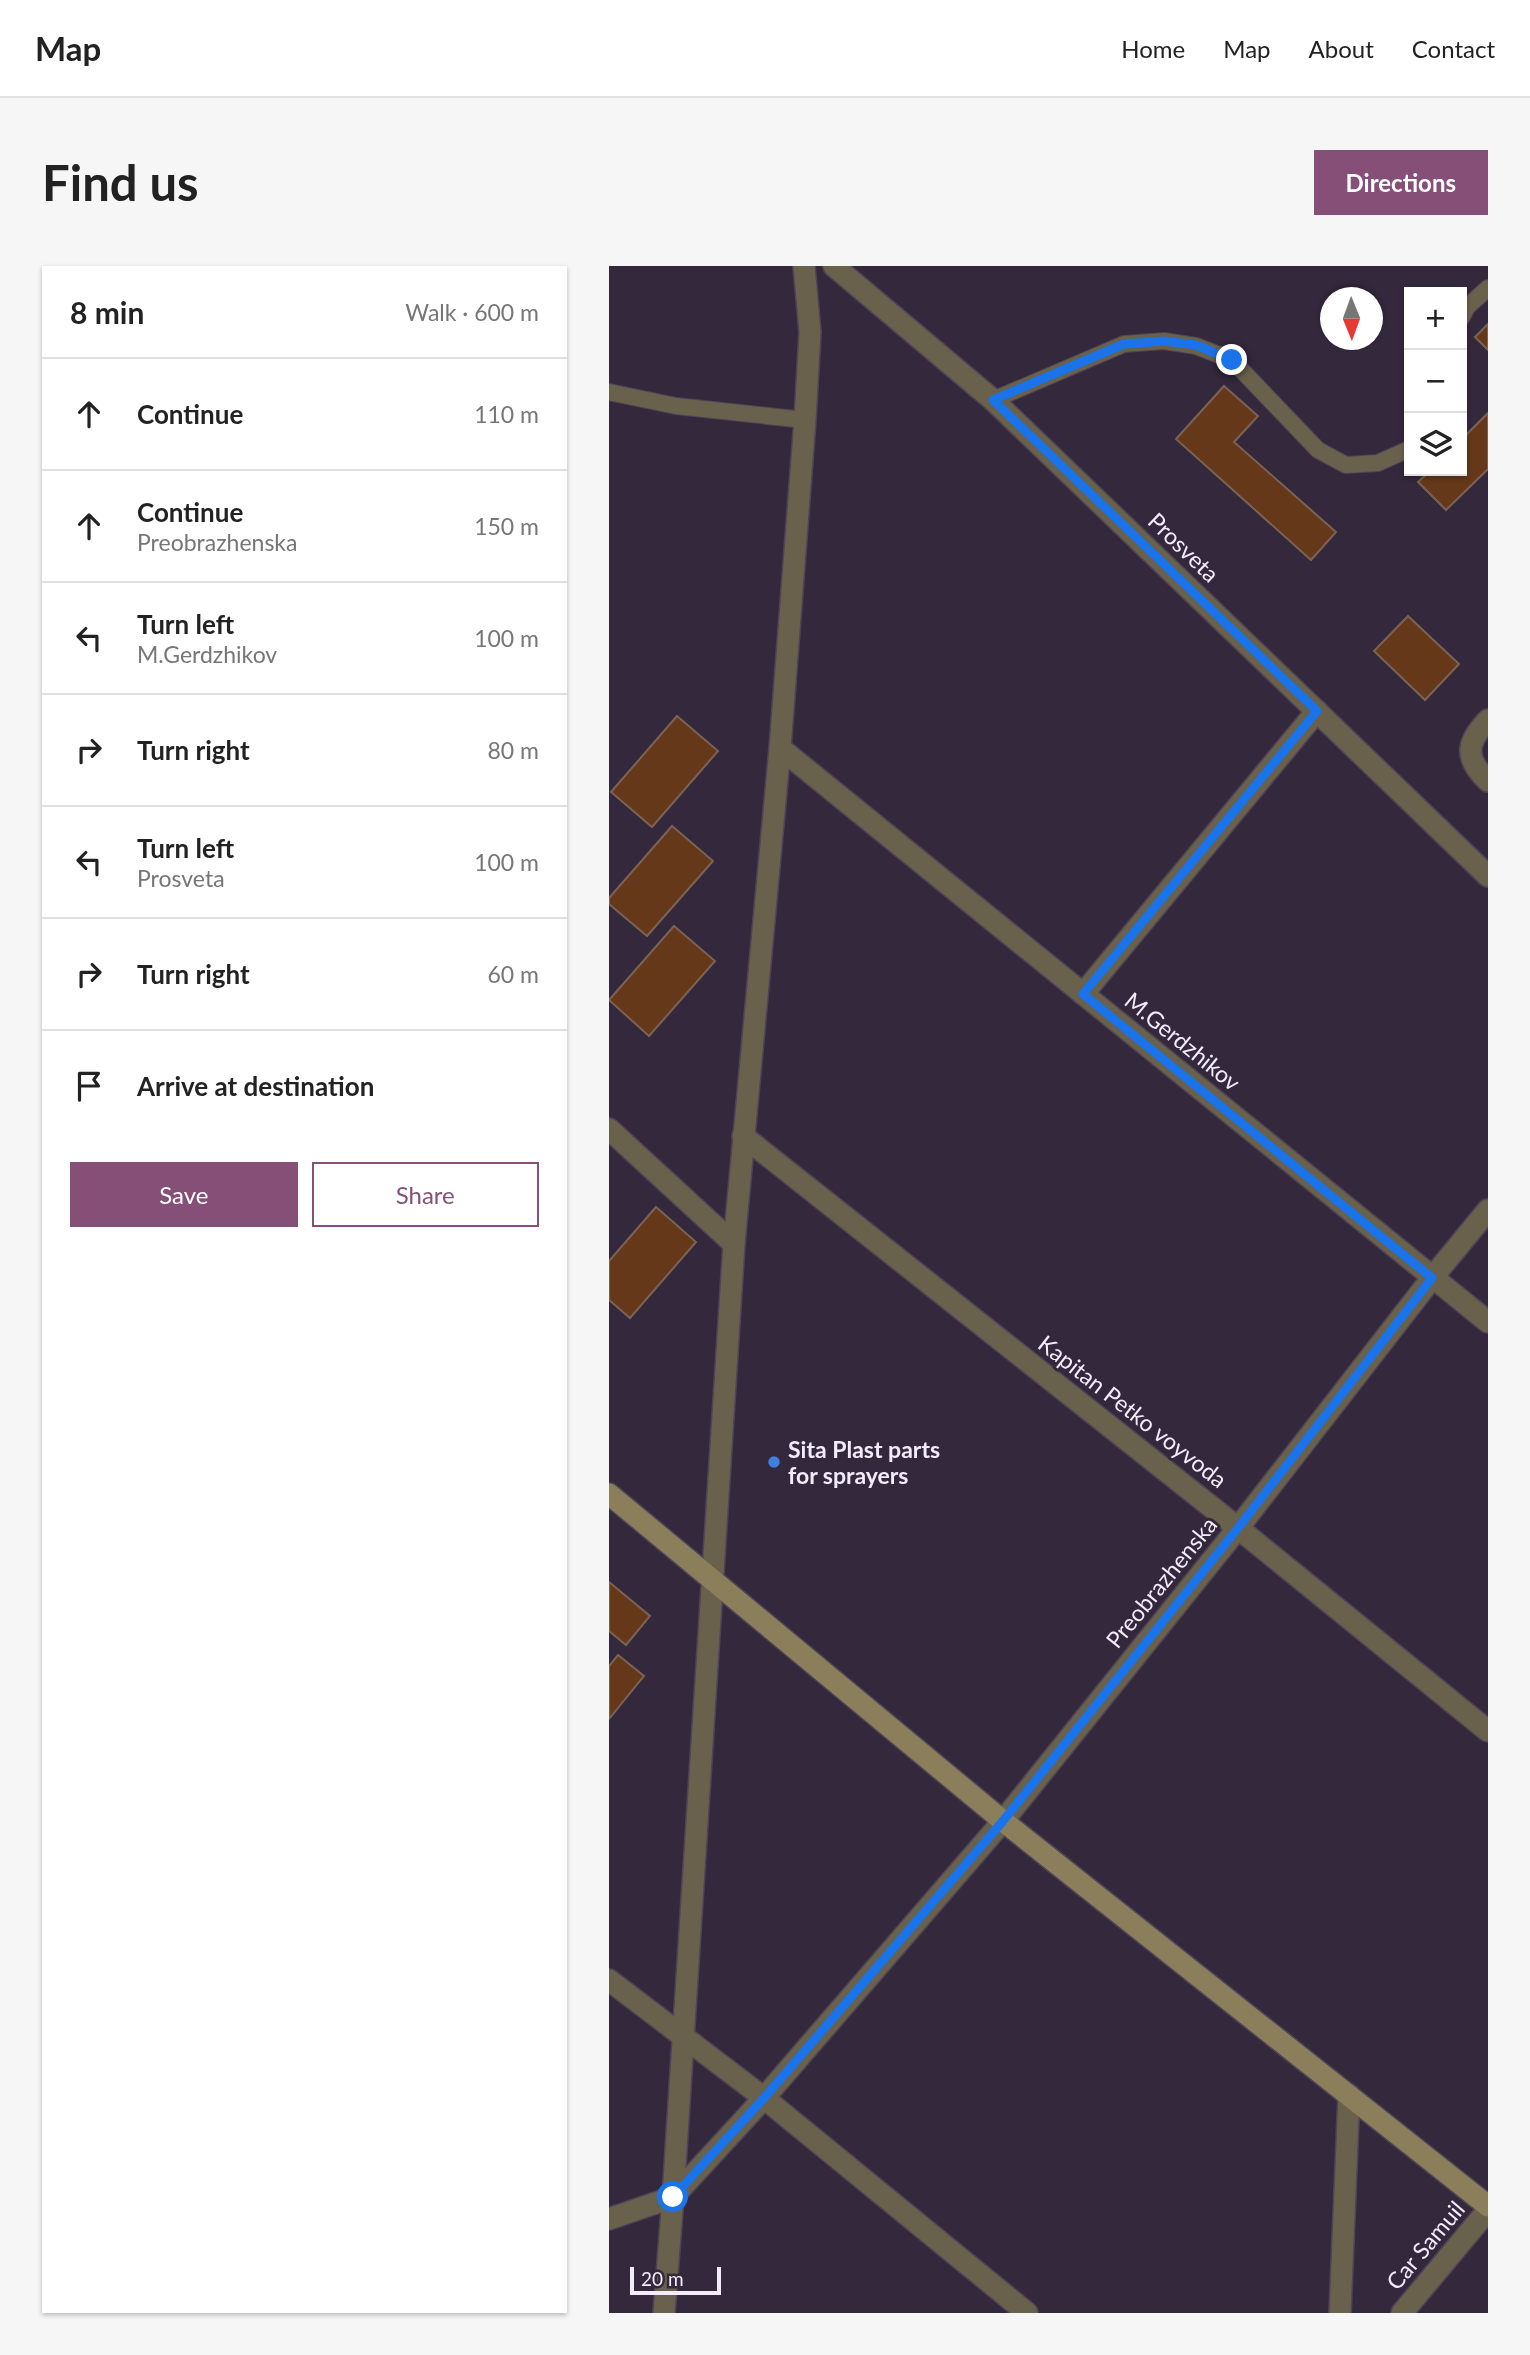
<!DOCTYPE html>
<html lang="en">
<head>
<meta charset="utf-8">
<style>
	:root { --surface:#fff; --page:#f6f6f6; --text:#222; --muted:#767676; --line:#e0e0e0; --accent:#854f78 }
	body { margin:0; font-family:Lato,sans-serif; background:var(--page); color:var(--text) }
	.controls { position:absolute; right:21px; top:21px; display:grid; overflow:hidden; border-radius:0px; box-shadow:0 2px 5px #0004 }
	.controls button { width:63px; height:63px; display:grid; place-items:center; padding:0; border:0; border-bottom:2px solid var(--line); background:var(--surface); color:var(--text); font:35px sans-serif }
	.compass { position:absolute; left:711px; top:21px; width:63px; height:63px; border-radius:50%; background:var(--surface); box-shadow:0 2px 5px #0004; rotate:179deg }
	.scale { position:absolute; left:21px; bottom:18px; width:91px; box-sizing:border-box; padding-left:7px; border:4px solid #f3ecfa; border-top:0; font-size:19px; line-height:24px; white-space:nowrap; color:#f3ecfa; -webkit-text-stroke:5px #33283c; paint-order:stroke }
	.stop { position:absolute; width:21px; height:21px; margin:-16px; border:5px solid #1a73e8; border-radius:50%; background:#fff }
	.stop.end { background:#1a73e8; border-color:#fff; box-shadow:0 2px 7px #0008 }
	.list { margin:0; padding:0; list-style:none }
	h2 { display:flex; justify-content:space-between; align-items:center; height:91px; margin:0; padding:0 28px; font-size:30px }
	h2 small { font-size:23px; font-weight:400; color:var(--muted) }
	.list li { display:grid; grid-template-columns:46px 1fr auto; gap:21px; align-items:center; box-sizing:border-box; height:112px; padding:0 28px; border-top:2px solid var(--line) }
	.list b { display:block; font-size:26px; white-space:nowrap }
	.list p { margin:0; font-size:23px; white-space:nowrap; color:var(--muted) }
	.list em { font-size:23px; font-style:normal; color:var(--muted) }
	.actions { display:flex; gap:14px; padding:21px 28px }
	.actions a { flex:1; padding:16px 0; border:2px solid var(--accent); border-radius:0px; text-align:center; font-size:24px; color:var(--accent) }
	.actions .main { background:var(--accent); color:#fff }
	.icon { flex:none; width:38px; height:38px; fill:none; stroke:currentColor; stroke-width:2; stroke-linecap:round; stroke-linejoin:round }
	.map { position:relative; flex:none; width:879px; height:2047px; overflow:hidden; border-radius:0px }
	header { display:flex; align-items:center; gap:42px; box-sizing:border-box; height:98px; padding:0 35px; background:var(--surface); border-bottom:2px solid var(--line) }
	header strong { font-size:33px }
	nav { display:flex; gap:38px; margin-inline-start:auto; font-size:24px }
	.intro { display:flex; align-items:center; justify-content:space-between; box-sizing:border-box; height:168px; padding:0 42px }
	h1 { margin:0; font-size:49px }
	.button { padding:18px 32px; border-radius:0px; background:var(--accent); color:#fff; font-size:24px; font-weight:700 }
	main { display:flex; gap:42px; padding:0 42px }
	aside { flex:1; background:var(--surface); border-radius:0px; box-shadow:0 2px 5px #0004 }
	.map>svg:first-child { display:block }
	.building { fill:#65381a; stroke:#7b6254; stroke-width:2 }
	.lines { fill:none; stroke-linecap:round; stroke-linejoin:round }
	.lane-casing { stroke:#4e4357; stroke-width:18 }
	.street-casing { stroke:#4e4357; stroke-width:24 }
	.secondary-casing { stroke:#4e4357; stroke-width:24 }
	.lane { stroke:#69614b; stroke-width:16 }
	.street { stroke:#69614b; stroke-width:21 }
	.secondary { stroke:#8a7e5b; stroke-width:21 }
	.route { stroke:#1a73e8; stroke-width:9 }
	.shop-dot { fill:#3f7fe0; stroke:#33283c; stroke-width:2.5 }
	.labels { text-anchor:middle; dominant-baseline:central; stroke-width:6; stroke-linejoin:round; paint-order:stroke }
	.street-label { font-size:23px; fill:#f3ecfa; stroke:#33283c }
	.poi-label { font-size:23px; font-weight:bold; fill:#f3ecfa; stroke:#33283c; text-anchor:start }
</style>
</head>
<body>
<header>
<strong>Map</strong>
<nav><a>Home</a><a>Map</a><a>About</a><a>Contact</a></nav>
</header>
<div class="intro"><h1>Find us</h1><a class="button">Directions</a></div>
<main>
<aside>
<h2>8 min<small>Walk · 600 m</small></h2>
<ul class="list">
<li><svg class="icon" aria-label="ahead" viewBox="0 0 24 24"><path d="M12 20V5M6 11l6-6 6 6"/></svg><div><b>Continue</b></div><em>110 m</em></li>
<li><svg class="icon" aria-label="ahead" viewBox="0 0 24 24"><path d="M12 20V5M6 11l6-6 6 6"/></svg><div><b>Continue</b><p>Preobrazhenska</p></div><em>150 m</em></li>
<li><svg class="icon" aria-label="left" viewBox="0 0 24 24"><path d="M17 20v-9H6M10 6l-5 5 5 5"/></svg><div><b>Turn left</b><p>M.Gerdzhikov</p></div><em>100 m</em></li>
<li><svg class="icon" aria-label="right" viewBox="0 0 24 24"><path d="M7 20v-9h11M14 6l5 5-5 5"/></svg><div><b>Turn right</b></div><em>80 m</em></li>
<li><svg class="icon" aria-label="left" viewBox="0 0 24 24"><path d="M17 20v-9H6M10 6l-5 5 5 5"/></svg><div><b>Turn left</b><p>Prosveta</p></div><em>100 m</em></li>
<li><svg class="icon" aria-label="right" viewBox="0 0 24 24"><path d="M7 20v-9h11M14 6l5 5-5 5"/></svg><div><b>Turn right</b></div><em>60 m</em></li>
<li><svg class="icon" aria-label="arrive" viewBox="0 0 24 24"><path d="M6 21V4h12l-3 4 3 4H6"/></svg><div><b>Arrive at destination</b></div></li>
</ul>
<div class="actions"><a class="main">Save</a><a>Share</a></div>
</aside>
<div class="map">
<svg width="879" height="2047" viewBox="0 0 879 2047">
	<rect width="100%" height="100%" fill="#33283c"/>
	<!-- building -->
	<g class="building">
		<polygon points="879,58 879,84 866,71"/>
		<polygon points="615,120 649,150 625,176 727,266 702,294 567,173"/>
		<polygon points="879,147 879,203 837,244 809,216 821,205 853,205 853,173"/>
		<polygon points="799,350 850,398 816,434 765,385"/>
		<polygon points="68,450 109,485 43,561 2,526"/>
		<polygon points="63,560 104,595 38,670 0,638 0,632"/>
		<polygon points="65,660 106,695 40,770 0,734"/>
		<polygon points="47,941 87,976 21,1052 0,1034 0,995"/>
		<polygon points="0,1316 41,1350 17,1379 0,1365"/>
		<polygon points="9,1389 35,1410 0,1453 0,1400"/>
	</g>
	<g class="lines">
		<defs>
			<g id="lane">
				<polyline points="853,51 858,41 879,22"/>
				<polyline points="0,126 67,140 196,154"/>
				<polyline points="384,134 515,78 555,75 587,80 623,94 709,184 737,199 769,197 800,183"/>
			</g>
			<g id="street">
				<polyline points="225,0 384,134 879,610"/>
				<path d="M 879,454 C 857,477 855,492 879,515"/>
				<polyline points="171,482 879,1056"/>
				<polyline points="474,728 708,445"/>
				<polyline points="0,863 125,978"/>
				<polyline points="134,870 629,1262 879,1465"/>
				<polyline points="0,1714 155,1832 418,2047"/>
				<polyline points="0,1953 64,1931 155,1832 394,1555 629,1262 823,1012 879,944"/>
				<polyline points="55,2047 64,1931 125,978 171,482 196,154 201,66 195,0"/>
				<polyline points="731,2047 740,1829"/>
				<polyline points="793,2047 879,1944"/>
			</g>
			<polyline id="secondary" points="0,1228 394,1555 879,1940"/>
		</defs>
		<!-- lane casing -->
		<use href="#lane" class="lane-casing"/>
		<!-- street casing -->
		<use href="#street" class="street-casing"/>
		<!-- secondary casing -->
		<use href="#secondary" class="secondary-casing"/>
		<!-- lane -->
		<use href="#lane" class="lane"/>
		<!-- street -->
		<use href="#street" class="street"/>
		<!-- secondary -->
		<use href="#secondary" class="secondary"/>
	</g>
	<g class="lines">
		<!-- route -->
		<polyline class="route" points="64,1931 155,1832 394,1555 629,1262 823,1012 474,728 708,445 384,134 515,78 555,75 587,79 623,94"/>
	</g>
	<!-- markers -->
	<circle class="shop-dot" cx="165" cy="1196" r="7"/>
	<g class="labels">
		<!-- street labels -->
		<g class="street-label">
			<text transform="translate(575 281) rotate(44)">Prosveta</text>
			<text transform="translate(574 775) rotate(39)">M.Gerdzhikov</text>
			<text transform="translate(524 1145) rotate(38)">Kapitan Petko voyvoda</text>
			<text transform="translate(552 1316) rotate(-51)">Preobrazhenska</text>
			<text transform="translate(816 1979) rotate(-50)">Car Samuil</text>
		</g>
		<!-- poi labels -->
		<g class="poi-label">
			<text x="179" y="1183">Sita Plast parts<tspan x="179" dy="26">for sprayers</tspan></text>
		</g>
	</g>
</svg>
<div class="controls">
<button>+</button>
<button>−</button>
<button><svg class="icon" aria-label="layers" viewBox="0 0 24 24"><path d="M12 4l9 5-9 5-9-5zM3 14l9 5 9-5"/></svg></button>
</div>
<svg class="compass" viewBox="-18 -18 36 36"><path d="M0-13l5 13h-10z" fill="#e53935"/><path d="M0 13l5-13h-10z" fill="#767676"/></svg>
<div class="scale">20 m</div>
<div class="stop" style="left:64px;top:1931px"></div>
<div class="stop end" style="left:623px;top:94px"></div>
</div>
</main>
</body>
</html>
